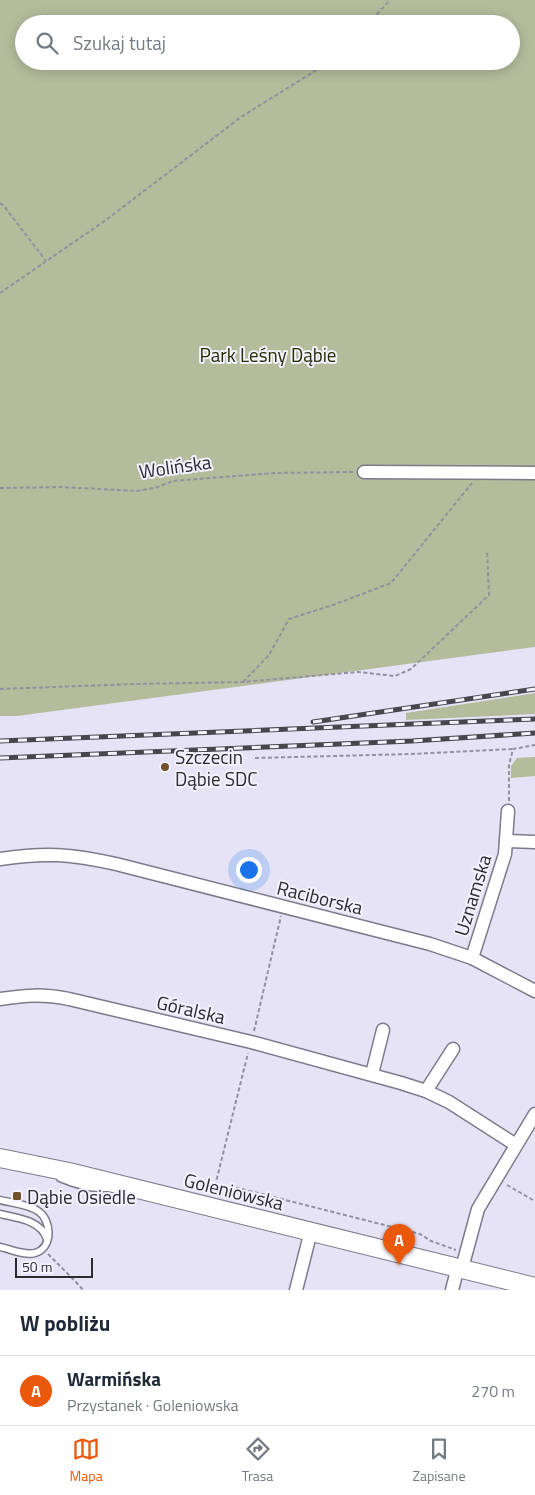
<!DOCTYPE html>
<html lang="pl">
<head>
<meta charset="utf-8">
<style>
	:root { --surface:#fff; --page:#f6f6f7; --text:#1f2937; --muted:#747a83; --line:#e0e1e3; --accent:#ea580c }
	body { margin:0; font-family:"Titillium Web",sans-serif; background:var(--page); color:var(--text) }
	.scale { position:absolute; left:15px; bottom:12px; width:78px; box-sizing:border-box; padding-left:5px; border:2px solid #2b2a31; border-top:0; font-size:14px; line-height:18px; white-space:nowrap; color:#2b2a31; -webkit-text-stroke:4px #f3f1fd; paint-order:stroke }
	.you { position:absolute; left:248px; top:869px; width:18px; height:18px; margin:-12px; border:4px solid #fff; border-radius:50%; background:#1a73e8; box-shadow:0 0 0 8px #1a73e833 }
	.badge { display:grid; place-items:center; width:32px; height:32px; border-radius:50%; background:var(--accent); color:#fff; font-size:16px; font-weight:700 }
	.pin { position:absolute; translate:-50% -41px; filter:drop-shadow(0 1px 2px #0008) }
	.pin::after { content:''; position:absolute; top:26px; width:18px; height:15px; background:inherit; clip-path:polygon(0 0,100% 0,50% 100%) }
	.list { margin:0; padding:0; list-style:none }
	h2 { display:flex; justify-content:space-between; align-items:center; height:65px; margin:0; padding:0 20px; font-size:21px }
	h2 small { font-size:16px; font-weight:400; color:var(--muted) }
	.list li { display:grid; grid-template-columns:32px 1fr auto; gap:15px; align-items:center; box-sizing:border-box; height:70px; padding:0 20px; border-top:1px solid var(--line) }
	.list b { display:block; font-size:19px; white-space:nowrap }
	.list p { margin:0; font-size:16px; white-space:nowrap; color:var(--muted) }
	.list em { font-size:16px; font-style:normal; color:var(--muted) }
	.icon { flex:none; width:28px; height:28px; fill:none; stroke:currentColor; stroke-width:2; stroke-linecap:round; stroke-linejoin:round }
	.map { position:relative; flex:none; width:535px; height:1290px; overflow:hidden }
	.search { position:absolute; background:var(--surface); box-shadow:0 2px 12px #0003; left:15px; right:15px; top:15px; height:55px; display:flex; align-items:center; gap:12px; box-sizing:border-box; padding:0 18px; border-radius:28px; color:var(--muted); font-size:19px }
	.sheet { height:135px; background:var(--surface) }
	nav { display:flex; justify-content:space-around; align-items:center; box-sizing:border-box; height:70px; border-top:1px solid var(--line); background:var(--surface); font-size:14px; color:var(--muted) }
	nav a { display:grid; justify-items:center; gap:2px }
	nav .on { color:var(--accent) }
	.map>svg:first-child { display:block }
	.green { fill:#b4bc9c; fill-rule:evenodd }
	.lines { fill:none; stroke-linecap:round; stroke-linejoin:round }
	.lane-casing { stroke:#7d7a8b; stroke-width:9 }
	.street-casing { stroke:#7d7a8b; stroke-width:15 }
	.secondary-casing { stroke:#7d7a8b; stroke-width:20 }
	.path { stroke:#93919e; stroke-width:2; stroke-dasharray:4 2.5; stroke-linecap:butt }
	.lane { stroke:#fff; stroke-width:6 }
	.street { stroke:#fff; stroke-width:12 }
	.secondary { stroke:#fff; stroke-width:18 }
	.rail-casing { stroke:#47454e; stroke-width:5 }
	.rail { stroke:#f3f1fd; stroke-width:3; stroke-dasharray:9; stroke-linecap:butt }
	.poi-dot { fill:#735129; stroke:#f3f1fd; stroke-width:2 }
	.labels { text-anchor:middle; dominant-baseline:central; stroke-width:4; stroke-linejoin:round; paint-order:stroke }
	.park-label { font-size:19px; fill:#262d02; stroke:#f3f1fd }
	.street-label { font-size:19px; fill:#2b2a31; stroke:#f3f1fd }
	.poi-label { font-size:19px; fill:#2b2a31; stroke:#f3f1fd; text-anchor:start }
</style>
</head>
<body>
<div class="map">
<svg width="535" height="1290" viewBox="0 0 535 1290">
	<rect width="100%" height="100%" fill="#e6e3f6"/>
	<!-- green -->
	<g class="green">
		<path d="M 0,0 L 535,0 L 535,647 L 17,716 L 0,716 ZM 24,24 L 511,24 L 511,61 L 24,61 Z"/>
		<polygon points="535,693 535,714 406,720 406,713"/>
		<polygon points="535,757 535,776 511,778 511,766 517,758"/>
	</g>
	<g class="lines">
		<defs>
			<g id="lane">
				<path d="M 60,1178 C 74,1184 90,1189 106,1188"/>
				<path d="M 0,1200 C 12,1203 28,1204 38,1211 C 52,1220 53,1248 35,1253 C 25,1256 10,1249 0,1247"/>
				<path d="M 0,1214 C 17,1218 41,1220 47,1239"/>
			</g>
			<g id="street">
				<polyline points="364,472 535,473"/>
				<polyline points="506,841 535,842"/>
				<path d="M 0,859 C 46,852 71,854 116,864 L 430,944 L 472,958 L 535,991"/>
				<polyline points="472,958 505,854 508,811"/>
				<path d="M 0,999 C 27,995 42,994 69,999 L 251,1042 L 401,1083 L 426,1091 L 449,1102 L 516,1145"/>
				<polyline points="372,1074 383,1030"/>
				<polyline points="426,1091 453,1049"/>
				<polyline points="462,1268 478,1209 535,1114"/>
				<polyline points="296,1290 311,1231"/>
				<polyline points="452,1290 458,1267"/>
			</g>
			<polyline id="secondary" points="0,1158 69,1172 535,1287"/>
		</defs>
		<!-- lane casing -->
		<use href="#lane" class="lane-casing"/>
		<!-- street casing -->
		<use href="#street" class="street-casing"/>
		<!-- secondary casing -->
		<use href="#secondary" class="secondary-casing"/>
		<!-- path -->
		<g class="path">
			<polyline points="368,24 390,0"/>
			<polyline points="0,203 4,206 46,261"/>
			<polyline points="0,293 106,220 241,117 331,61"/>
			<polyline points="0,488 60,487 137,491 158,487 173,481 274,473 353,472"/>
			<polyline points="243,682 269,655 289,619 333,605 391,583 472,483"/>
			<polyline points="0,689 135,684 243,682 358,672 395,676 411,669 489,595 487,550"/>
			<polyline points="255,758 411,754 513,749"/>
			<polyline points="509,801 509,765 513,749 535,745"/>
			<polyline points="254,1031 281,916"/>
			<polyline points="507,1185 533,1200"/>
			<polyline points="215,1186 248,1053"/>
			<polyline points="204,1190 215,1186 238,1188 420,1234 431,1241 456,1250"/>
			<polyline points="48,1254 76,1282 83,1290"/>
		</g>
		<!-- lane -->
		<use href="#lane" class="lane"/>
		<!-- street -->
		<use href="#street" class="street"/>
		<!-- secondary -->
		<use href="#secondary" class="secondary"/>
		<defs>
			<g id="rail">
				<polyline points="313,722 535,689"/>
				<polyline points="0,741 535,719"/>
				<polyline points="0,758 412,741 535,733"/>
			</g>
		</defs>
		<!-- rail casing -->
		<use href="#rail" class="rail-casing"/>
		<!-- rail -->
		<use href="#rail" class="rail"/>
	</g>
	<!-- markers -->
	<g class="poi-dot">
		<circle cx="165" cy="767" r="5"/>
		<rect x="12" y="1191" width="10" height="10" rx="2.5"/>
	</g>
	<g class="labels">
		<!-- park labels -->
		<g class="park-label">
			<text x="268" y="354">Park Leśny Dąbie</text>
		</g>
		<!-- street labels -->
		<g class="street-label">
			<text transform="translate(175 466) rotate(-8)">Wolińska</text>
			<text transform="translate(472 895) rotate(-73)">Uznamska</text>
			<text transform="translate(320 897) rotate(14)">Raciborska</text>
			<text transform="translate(191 1009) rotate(13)">Góralska</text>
			<text transform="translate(234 1191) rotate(14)">Goleniowska</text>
		</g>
		<!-- poi labels -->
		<g class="poi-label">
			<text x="175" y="756">Szczecin<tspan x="175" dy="22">Dąbie SDC</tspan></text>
			<text x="27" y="1196">Dąbie Osiedle</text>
		</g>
	</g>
</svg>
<div class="scale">50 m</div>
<div class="you"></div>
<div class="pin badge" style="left:399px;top:1265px">A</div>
<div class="search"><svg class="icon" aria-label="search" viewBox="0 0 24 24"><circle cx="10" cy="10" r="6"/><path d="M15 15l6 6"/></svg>Szukaj tutaj</div>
</div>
<section class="sheet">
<h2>W pobliżu<small></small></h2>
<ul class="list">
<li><span class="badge">A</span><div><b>Warmińska</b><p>Przystanek · Goleniowska</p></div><em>270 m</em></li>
</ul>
</section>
<nav>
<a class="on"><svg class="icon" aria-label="map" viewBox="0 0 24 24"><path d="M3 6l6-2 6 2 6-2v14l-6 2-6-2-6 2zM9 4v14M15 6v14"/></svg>Mapa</a>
<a><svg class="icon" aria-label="directions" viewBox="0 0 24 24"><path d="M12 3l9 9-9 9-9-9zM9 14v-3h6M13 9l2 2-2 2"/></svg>Trasa</a>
<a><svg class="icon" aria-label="saved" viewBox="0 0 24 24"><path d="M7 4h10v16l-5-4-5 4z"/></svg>Zapisane</a>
</nav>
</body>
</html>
